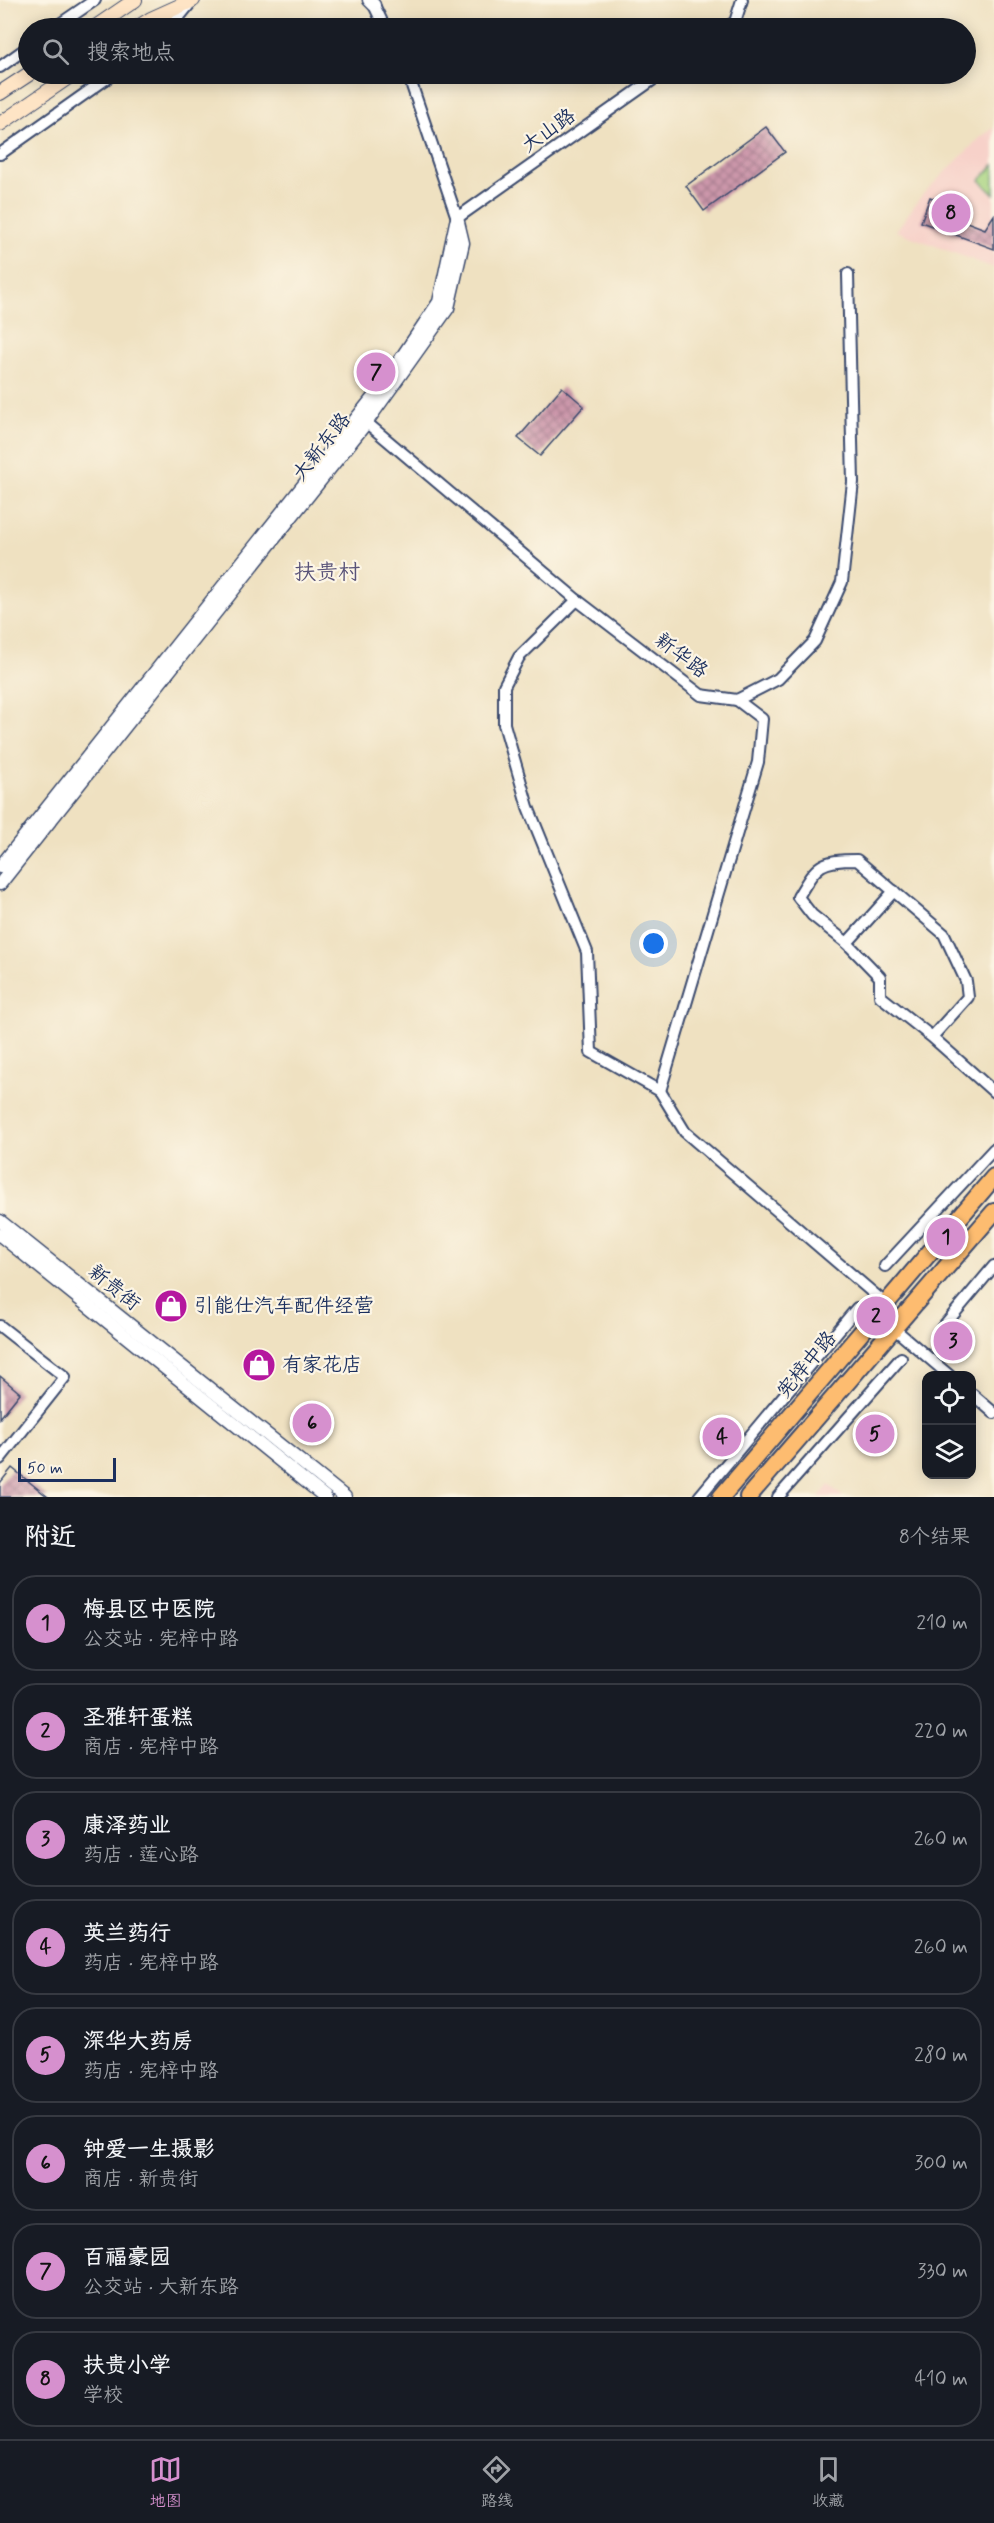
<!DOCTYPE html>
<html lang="zh">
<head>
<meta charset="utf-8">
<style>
	:root { --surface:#171b24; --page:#20242c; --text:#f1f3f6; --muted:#9ea1a6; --line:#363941; --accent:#d690ce }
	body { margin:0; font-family:Mynerve,"LXGW WenKai TC",sans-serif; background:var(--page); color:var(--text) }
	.controls { position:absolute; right:18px; bottom:18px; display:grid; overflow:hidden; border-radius:12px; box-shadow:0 3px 15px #0003 }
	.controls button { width:54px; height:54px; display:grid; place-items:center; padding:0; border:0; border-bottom:2px solid var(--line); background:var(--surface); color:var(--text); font:30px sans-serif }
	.scale { position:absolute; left:18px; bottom:15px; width:98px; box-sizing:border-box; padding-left:6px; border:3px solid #1b2f5e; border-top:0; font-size:16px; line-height:21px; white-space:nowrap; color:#1b2f5e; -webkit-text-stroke:4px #fcf5e5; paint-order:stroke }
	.you { position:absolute; left:654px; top:944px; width:21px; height:21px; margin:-15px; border:4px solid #fff; border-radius:50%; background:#1a73e8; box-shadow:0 0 0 9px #1a73e833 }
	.badge { display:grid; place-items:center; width:39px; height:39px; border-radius:50%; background:var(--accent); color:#111; font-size:20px; font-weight:700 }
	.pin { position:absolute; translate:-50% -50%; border:3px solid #fff; box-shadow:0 2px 6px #0006 }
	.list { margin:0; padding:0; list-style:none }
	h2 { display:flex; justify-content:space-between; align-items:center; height:78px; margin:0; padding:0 24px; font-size:26px }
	h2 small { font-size:20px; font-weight:400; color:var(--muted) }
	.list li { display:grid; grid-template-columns:39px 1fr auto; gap:18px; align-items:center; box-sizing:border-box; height:96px; margin:0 12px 12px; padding:0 12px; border:2px solid var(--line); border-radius:24px }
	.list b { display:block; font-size:22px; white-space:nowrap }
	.list p { margin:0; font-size:20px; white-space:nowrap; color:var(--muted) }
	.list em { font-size:20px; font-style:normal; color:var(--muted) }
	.icon { flex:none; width:33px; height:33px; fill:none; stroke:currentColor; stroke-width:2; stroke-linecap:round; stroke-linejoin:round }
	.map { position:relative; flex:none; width:994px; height:1497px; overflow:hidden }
	.search { position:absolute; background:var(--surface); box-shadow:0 3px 15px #0003; left:18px; right:18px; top:18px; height:66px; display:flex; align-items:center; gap:15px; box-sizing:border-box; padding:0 21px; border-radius:33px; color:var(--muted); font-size:22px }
	.sheet { height:942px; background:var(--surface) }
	nav { display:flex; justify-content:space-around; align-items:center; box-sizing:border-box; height:84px; border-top:2px solid var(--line); background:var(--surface); font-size:16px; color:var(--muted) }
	nav a { display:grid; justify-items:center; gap:3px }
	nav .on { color:var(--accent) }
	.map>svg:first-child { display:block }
	.built { fill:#f7d1c9 }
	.garden { fill:#a9d481; stroke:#628270; stroke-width:1.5 }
	.building { fill:url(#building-cross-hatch) }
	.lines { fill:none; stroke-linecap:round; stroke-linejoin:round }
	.minor-casing { stroke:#3b4a6d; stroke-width:14 }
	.tertiary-casing { stroke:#3b4a6d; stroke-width:15 }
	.secondary-casing { stroke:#3b4a6d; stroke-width:16 }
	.primary-casing { stroke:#3b4a6d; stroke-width:20 }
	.minor { stroke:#fff; stroke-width:10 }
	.tertiary { stroke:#fff; stroke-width:12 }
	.secondary { stroke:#fee4c5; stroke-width:14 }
	.primary { stroke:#fdbc6f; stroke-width:16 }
	.labels { text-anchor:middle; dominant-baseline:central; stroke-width:4.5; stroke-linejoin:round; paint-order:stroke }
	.street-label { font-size:20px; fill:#1b2f5e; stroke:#fcf5e5 }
	.poi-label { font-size:20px; fill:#1b2f5e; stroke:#fcf5e5; text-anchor:start }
	.quarter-label { font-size:22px; fill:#595379; stroke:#fcf5e5 }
</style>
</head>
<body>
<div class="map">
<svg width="994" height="1497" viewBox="0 0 994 1497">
	<defs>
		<pattern id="building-cross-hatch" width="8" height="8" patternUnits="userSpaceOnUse" patternTransform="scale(1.5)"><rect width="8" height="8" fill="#cc97aa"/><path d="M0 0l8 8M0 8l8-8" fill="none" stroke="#a57c8e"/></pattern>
	</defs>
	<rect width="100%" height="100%" fill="#fcf5e5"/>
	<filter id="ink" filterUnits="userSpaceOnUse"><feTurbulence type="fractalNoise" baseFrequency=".0167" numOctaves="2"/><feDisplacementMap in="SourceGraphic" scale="12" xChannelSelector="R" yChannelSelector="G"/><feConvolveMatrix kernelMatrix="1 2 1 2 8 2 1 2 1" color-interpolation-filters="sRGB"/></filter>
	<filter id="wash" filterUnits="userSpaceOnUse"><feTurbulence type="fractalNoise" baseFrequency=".008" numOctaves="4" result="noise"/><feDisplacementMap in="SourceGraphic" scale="24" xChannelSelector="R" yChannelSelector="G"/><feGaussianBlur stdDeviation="1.35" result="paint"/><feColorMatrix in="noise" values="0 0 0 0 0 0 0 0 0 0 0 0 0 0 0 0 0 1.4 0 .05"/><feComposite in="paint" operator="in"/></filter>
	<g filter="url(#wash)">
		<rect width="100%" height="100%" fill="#efe1c1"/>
		<!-- built -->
		<g class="built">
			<polygon points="994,128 994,268 896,231 922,195 982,136"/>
			<polygon points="829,1485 843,1497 819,1497"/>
		</g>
		<!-- garden -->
		<polygon class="garden" points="994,165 994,194 980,180"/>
		<g id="blocks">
			<!-- building -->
			<g class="building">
				<polygon points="766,127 785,152 704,211 686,186"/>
				<polygon points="930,197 962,210 964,221 985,229 994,215 994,249 921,222"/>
				<polygon points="562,387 584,406 540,456 518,438"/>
				<polygon points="0,1376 20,1393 0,1418"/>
				<polygon points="12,1468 48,1497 0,1497 0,1483"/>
			</g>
		</g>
	</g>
	<g filter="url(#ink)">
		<use href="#blocks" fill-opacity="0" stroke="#3b4a6d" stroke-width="1.5"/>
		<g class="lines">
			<defs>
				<g id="minor">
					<polyline points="374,5 385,28"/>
					<polyline points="54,28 95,0"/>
					<polyline points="170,28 192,1"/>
					<polyline points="725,28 735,22 742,0"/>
					<polyline points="0,67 28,47"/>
					<polyline points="408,74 457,218 661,74"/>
					<polyline points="0,154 113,74"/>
					<polyline points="361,418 577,600 701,695 737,700 778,679 815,641 842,582 853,482 848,274"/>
					<polyline points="577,600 519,657 504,686 504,724 528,807 587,952 591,1052 660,1091 685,1132 886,1304"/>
					<polyline points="847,943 894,891"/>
					<path d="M 932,1037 L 968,997 L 966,981 L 944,934 L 857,860 C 819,860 817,865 798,897 L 812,915 L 847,943 L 880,977 L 880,996 L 932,1037 L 994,1092"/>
					<polyline points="660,1091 758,762 762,719 737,700"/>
					<polyline points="885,1266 994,1149"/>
					<polyline points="877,1314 950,1376"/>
					<polyline points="0,1326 65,1377 0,1459"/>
					<polyline points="942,1328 994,1266"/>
					<polyline points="972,1394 994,1413"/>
					<polyline points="699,1497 857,1308"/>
					<polyline points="778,1497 901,1358"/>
				</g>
				<g id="tertiary">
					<polyline points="369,0 374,5"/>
					<polyline points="0,867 383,385 439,302 456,222"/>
					<polyline points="0,884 366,423 448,308 463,243 457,218"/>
					<polyline points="0,1221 345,1497"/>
					<polyline points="0,1235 325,1497"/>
				</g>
				<g id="secondary">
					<polyline points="94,28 135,0"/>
					<polyline points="137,28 151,19 193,0"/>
					<polyline points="0,93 29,74"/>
					<polyline points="0,124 73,74"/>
				</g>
				<g id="primary">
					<polyline points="721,1497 994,1177"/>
					<polyline points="748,1497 994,1212"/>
				</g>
			</defs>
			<!-- minor casing -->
			<use href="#minor" class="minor-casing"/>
			<!-- tertiary casing -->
			<use href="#tertiary" class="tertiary-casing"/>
			<!-- secondary casing -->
			<use href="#secondary" class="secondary-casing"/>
			<!-- primary casing -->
			<use href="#primary" class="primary-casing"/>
			<!-- minor -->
			<use href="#minor" class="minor"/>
			<!-- tertiary -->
			<use href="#tertiary" class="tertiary"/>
			<!-- secondary -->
			<use href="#secondary" class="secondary"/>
			<!-- primary -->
			<use href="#primary" class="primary"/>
		</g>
	</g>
	<!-- icons -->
	<defs>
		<symbol id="shop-disc" viewBox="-11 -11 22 22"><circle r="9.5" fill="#b5179e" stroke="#fcf5e5"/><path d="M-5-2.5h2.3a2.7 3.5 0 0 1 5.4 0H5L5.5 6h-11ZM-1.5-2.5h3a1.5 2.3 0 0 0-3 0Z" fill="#fff"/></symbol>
	</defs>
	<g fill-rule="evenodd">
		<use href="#shop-disc" x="152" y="1287" width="38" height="38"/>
		<use href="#shop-disc" x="240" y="1346" width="38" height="38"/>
	</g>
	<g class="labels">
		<!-- street labels -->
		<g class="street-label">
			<text transform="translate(549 131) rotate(-35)">大山路</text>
			<text transform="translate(322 447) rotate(-52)">大新东路</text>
			<text transform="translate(681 656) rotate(37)">新华路</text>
			<text transform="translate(114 1288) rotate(39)">新贵街</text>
			<text transform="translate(807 1365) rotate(-50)">宪梓中路</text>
		</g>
		<!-- poi labels -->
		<g class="poi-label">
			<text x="194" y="1306">引能仕汽车配件经营</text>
			<text x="282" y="1365">有家花店</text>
		</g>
		<!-- quarter labels -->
		<g class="quarter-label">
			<text x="327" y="573">扶贵村</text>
		</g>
	</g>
</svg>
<div class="controls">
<button><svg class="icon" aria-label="locate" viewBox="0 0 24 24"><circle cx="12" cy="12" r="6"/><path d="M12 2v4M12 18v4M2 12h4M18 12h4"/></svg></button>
<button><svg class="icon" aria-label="layers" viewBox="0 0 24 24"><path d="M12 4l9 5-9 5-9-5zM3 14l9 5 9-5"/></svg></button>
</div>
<div class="scale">50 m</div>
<div class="you"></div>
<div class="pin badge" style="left:946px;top:1237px">1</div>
<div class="pin badge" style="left:876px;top:1316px">2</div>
<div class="pin badge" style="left:953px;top:1341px">3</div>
<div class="pin badge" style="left:722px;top:1437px">4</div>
<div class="pin badge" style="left:875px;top:1434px">5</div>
<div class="pin badge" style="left:312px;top:1423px">6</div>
<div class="pin badge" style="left:376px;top:372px">7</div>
<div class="pin badge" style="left:951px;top:213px">8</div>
<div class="search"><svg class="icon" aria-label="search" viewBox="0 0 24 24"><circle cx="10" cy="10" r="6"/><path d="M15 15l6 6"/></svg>搜索地点</div>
</div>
<section class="sheet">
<h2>附近<small>8个结果</small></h2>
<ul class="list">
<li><span class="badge">1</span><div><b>梅县区中医院</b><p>公交站 · 宪梓中路</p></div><em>210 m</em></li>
<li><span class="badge">2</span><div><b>圣雅轩蛋糕</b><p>商店 · 宪梓中路</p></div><em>220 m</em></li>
<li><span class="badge">3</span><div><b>康泽药业</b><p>药店 · 莲心路</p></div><em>260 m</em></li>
<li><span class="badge">4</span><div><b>英兰药行</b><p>药店 · 宪梓中路</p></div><em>260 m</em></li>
<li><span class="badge">5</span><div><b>深华大药房</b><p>药店 · 宪梓中路</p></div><em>280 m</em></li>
<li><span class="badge">6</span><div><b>钟爱一生摄影</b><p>商店 · 新贵街</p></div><em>300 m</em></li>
<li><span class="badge">7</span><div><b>百福豪园</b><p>公交站 · 大新东路</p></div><em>330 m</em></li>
<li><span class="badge">8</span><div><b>扶贵小学</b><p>学校</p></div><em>410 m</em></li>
</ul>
</section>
<nav>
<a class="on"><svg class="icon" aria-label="map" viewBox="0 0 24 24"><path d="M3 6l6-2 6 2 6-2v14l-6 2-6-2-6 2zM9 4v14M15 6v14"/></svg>地图</a>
<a><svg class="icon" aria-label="directions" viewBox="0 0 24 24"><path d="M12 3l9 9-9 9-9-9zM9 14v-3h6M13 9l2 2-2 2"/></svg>路线</a>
<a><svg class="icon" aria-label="saved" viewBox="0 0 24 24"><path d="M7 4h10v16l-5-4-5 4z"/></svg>收藏</a>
</nav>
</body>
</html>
